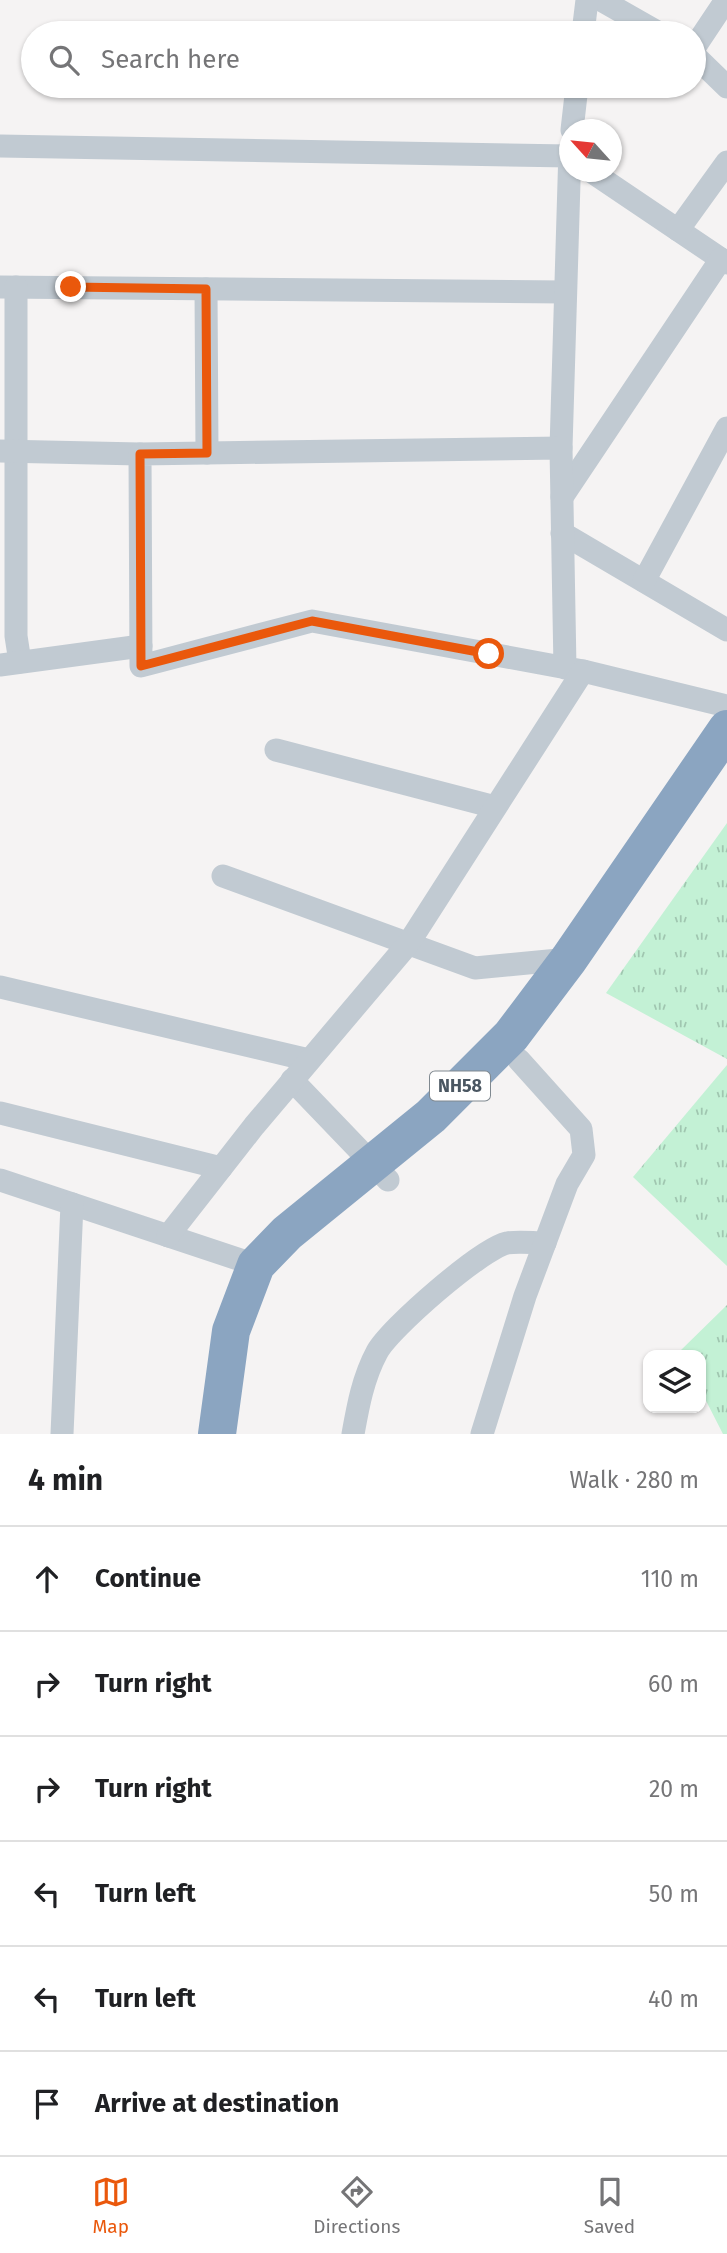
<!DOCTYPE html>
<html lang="en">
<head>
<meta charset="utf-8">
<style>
	:root { --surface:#fff; --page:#f6f6f6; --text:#202124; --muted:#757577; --line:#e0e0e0; --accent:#ea580c }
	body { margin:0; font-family:"Fira Sans",sans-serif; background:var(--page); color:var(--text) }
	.controls { position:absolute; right:21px; bottom:21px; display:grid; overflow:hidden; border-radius:14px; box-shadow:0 2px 5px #0004 }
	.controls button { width:63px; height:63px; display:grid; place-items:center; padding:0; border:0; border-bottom:2px solid var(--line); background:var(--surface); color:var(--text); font:35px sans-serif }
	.compass { position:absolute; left:559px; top:119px; width:63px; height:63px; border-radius:50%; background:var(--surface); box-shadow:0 2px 5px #0004; rotate:297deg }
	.stop { position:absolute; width:21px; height:21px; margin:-16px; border:5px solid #ea580c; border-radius:50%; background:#fff }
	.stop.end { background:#ea580c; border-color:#fff; box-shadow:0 2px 7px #0008 }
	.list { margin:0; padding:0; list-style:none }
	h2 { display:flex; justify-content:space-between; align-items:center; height:91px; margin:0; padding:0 28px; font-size:30px }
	h2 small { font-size:23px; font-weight:400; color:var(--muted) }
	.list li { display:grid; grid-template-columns:46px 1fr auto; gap:21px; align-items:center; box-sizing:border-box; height:105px; padding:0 28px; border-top:2px solid var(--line) }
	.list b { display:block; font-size:26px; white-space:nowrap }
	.list em { font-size:23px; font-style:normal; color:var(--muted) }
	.icon { flex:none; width:38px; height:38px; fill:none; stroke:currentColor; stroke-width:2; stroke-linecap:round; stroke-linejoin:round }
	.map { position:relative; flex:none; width:727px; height:1434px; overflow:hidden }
	.search { position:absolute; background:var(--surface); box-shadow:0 2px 5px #0004; left:21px; right:21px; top:21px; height:77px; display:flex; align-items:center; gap:18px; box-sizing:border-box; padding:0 24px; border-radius:38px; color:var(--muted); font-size:26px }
	.sheet { height:721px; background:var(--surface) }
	nav { display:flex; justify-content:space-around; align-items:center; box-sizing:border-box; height:98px; border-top:2px solid var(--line); background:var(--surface); font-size:19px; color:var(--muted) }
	nav a { display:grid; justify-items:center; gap:4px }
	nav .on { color:var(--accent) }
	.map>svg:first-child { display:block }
	.grass { fill:url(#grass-tufts) }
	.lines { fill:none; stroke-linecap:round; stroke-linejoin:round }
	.street { stroke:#c1cad2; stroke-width:23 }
	.highway { stroke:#8ba5c1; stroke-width:38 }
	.route { stroke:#ea580c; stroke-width:9 }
	.labels { text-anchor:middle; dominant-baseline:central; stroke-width:5; stroke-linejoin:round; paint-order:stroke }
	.shield { fill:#fff; stroke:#808990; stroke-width:2 }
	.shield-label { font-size:18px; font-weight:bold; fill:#4a5661 }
</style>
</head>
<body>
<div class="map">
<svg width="727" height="1434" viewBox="0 0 727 1434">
	<defs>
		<pattern id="grass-tufts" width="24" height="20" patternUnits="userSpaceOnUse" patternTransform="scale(1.75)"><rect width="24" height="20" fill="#c3f1d5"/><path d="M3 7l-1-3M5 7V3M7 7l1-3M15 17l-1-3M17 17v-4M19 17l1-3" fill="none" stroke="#a0c6b0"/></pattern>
	</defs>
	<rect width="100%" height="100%" fill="#f5f3f3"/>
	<!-- grass -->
	<g class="grass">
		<polygon points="727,823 727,1059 606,993"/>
		<polygon points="727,1065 727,1266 633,1177"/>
		<polygon points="727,1305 727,1434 723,1434 701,1391 701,1355 682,1355 680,1351"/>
	</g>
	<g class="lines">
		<!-- street -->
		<g class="street">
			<polyline points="601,0 659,33"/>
			<polyline points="583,33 587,0"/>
			<polyline points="694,48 726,0"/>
			<polyline points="694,55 727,87"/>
			<polyline points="572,130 577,86"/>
			<polyline points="0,146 570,156"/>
			<polyline points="592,172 727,263"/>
			<polyline points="678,230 727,162"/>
			<polyline points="0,287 565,292"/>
			<polyline points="16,287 16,636 20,662"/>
			<polyline points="206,289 207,453"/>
			<polyline points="561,448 570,149"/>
			<polyline points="0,451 140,454"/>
			<polyline points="562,497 721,259"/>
			<polyline points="562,533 727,630"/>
			<polyline points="644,581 727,428"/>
			<polyline points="0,665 141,646"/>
			<polyline points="565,668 561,448 140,454 141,666 312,621 583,671"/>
			<polyline points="276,750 495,807"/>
			<polyline points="223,876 475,968 569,959"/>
			<polyline points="0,987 309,1060"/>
			<polyline points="292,1080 388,1180"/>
			<polyline points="0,1113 221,1168"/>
			<polyline points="0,1180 256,1265"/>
			<polyline points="168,1236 254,1126 408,944 583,671 727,706"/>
			<polyline points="62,1434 72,1204"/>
			<path d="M 353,1434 C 358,1406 363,1378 377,1352 C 390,1328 481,1249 507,1243 C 519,1241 533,1243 545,1243"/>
			<polyline points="482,1434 525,1296 567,1184 584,1155 581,1129 519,1060"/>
		</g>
		<!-- highway -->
		<polyline class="highway" points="217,1434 231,1331 256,1265 287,1233 431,1116 511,1036 569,959 727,729"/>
	</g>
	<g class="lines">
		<!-- route -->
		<polyline class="route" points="71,287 206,289 207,453 140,454 141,666 312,621 489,654"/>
	</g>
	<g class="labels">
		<!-- shield labels -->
		<rect class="shield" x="430" y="1071.5" width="60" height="29" rx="5"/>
		<g class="shield-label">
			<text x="460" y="1086">NH58</text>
		</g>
	</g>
</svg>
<div class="controls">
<button><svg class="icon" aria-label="layers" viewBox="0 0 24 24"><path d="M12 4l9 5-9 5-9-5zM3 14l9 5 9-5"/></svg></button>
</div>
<svg class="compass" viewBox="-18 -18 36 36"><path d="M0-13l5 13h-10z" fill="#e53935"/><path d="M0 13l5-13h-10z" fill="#757577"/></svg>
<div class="stop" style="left:489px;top:654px"></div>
<div class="stop end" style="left:71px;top:287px"></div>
<div class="search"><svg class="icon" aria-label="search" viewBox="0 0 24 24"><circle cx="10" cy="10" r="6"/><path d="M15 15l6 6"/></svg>Search here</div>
</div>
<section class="sheet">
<h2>4 min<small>Walk · 280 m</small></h2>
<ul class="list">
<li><svg class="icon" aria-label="ahead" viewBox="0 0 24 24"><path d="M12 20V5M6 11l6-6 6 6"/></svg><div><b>Continue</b></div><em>110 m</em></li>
<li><svg class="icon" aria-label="right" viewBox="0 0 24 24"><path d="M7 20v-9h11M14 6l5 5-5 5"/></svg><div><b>Turn right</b></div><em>60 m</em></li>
<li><svg class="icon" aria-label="right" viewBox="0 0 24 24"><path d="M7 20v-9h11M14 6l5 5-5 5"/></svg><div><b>Turn right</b></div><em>20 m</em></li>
<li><svg class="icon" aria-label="left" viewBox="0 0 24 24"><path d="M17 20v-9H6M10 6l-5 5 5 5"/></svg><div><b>Turn left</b></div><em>50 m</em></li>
<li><svg class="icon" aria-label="left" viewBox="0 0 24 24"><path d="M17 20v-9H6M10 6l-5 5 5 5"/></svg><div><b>Turn left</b></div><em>40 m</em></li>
<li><svg class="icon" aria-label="arrive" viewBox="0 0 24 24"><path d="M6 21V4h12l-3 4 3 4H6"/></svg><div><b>Arrive at destination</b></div></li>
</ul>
</section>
<nav>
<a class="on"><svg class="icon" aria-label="map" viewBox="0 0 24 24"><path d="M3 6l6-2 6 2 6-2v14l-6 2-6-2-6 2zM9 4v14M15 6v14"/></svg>Map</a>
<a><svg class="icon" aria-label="directions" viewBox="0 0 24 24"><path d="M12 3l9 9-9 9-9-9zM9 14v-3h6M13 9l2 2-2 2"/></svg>Directions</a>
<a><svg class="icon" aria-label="saved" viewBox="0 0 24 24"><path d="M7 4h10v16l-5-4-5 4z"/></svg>Saved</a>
</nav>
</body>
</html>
